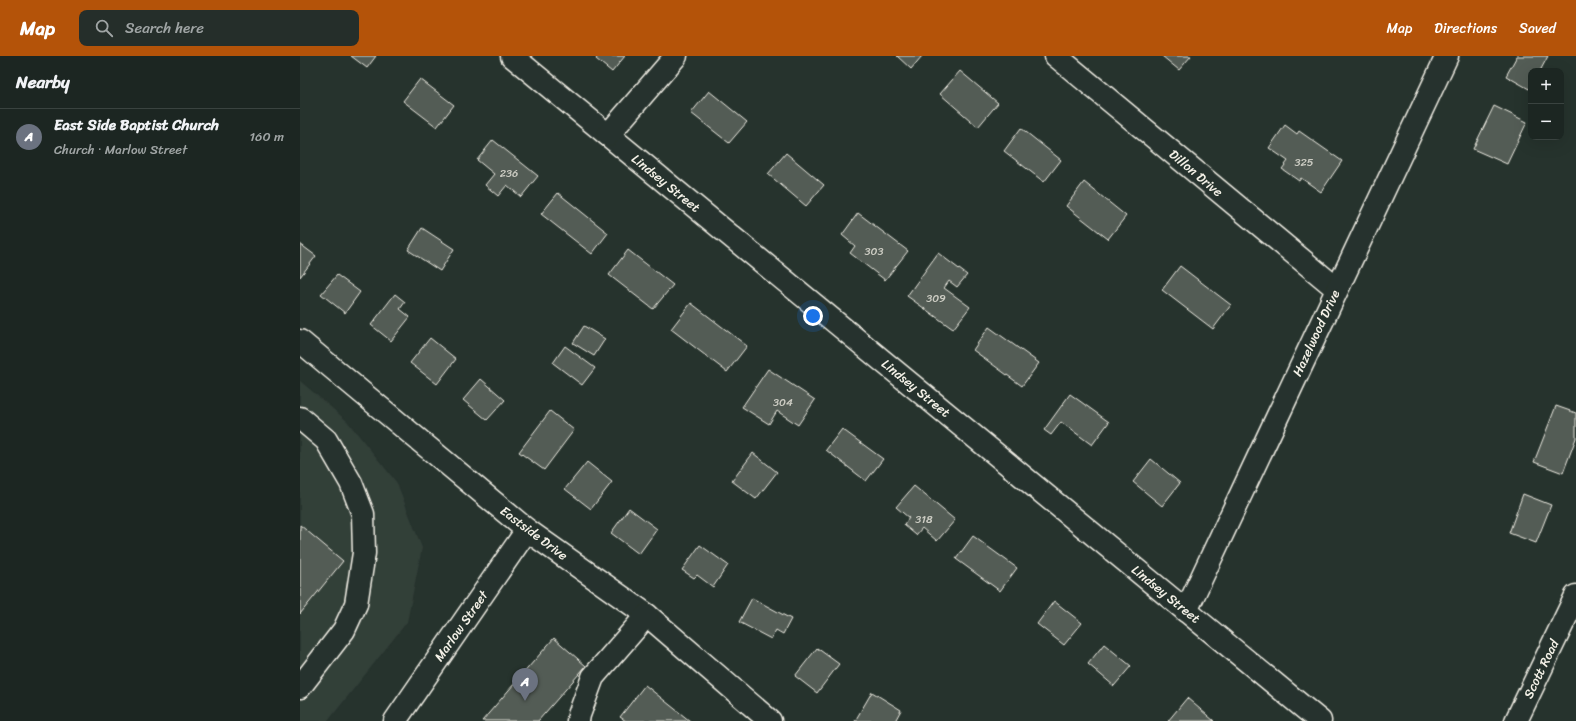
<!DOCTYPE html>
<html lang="en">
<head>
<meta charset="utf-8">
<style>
	:root { --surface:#1c2622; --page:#252e2a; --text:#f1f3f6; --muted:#a0a5a5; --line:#3a4340; --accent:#b45309 }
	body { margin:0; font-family:Sriracha,sans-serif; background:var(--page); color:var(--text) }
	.controls { position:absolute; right:12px; top:12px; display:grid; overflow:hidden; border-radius:8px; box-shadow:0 4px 16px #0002 }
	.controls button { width:36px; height:36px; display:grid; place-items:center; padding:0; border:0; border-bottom:1px solid var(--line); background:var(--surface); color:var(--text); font:20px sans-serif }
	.you { position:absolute; left:513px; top:260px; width:14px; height:14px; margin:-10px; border:3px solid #fff; border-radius:50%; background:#1a73e8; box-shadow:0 0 0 6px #1a73e833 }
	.badge { display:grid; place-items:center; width:26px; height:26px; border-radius:50%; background:var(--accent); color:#fff; font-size:13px; font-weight:700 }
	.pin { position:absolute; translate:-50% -33px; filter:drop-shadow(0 1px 2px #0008) }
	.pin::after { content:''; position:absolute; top:21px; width:14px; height:12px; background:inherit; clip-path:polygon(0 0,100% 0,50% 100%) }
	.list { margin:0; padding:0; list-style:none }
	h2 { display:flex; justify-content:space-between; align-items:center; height:52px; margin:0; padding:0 16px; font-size:17px }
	h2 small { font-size:13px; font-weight:400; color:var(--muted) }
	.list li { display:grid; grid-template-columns:26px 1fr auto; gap:12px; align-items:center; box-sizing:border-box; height:56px; padding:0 16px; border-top:1px solid var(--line) }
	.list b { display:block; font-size:15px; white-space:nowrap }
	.list p { margin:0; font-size:13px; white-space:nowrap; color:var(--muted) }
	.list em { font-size:13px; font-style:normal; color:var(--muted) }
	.icon { flex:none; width:22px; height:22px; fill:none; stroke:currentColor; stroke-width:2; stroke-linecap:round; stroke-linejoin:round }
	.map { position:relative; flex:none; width:1276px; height:665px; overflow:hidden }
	header { display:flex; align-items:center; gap:24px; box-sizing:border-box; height:56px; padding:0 20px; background:var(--accent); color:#fff }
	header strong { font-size:19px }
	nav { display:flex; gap:22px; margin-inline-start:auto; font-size:14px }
	.search { width:280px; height:36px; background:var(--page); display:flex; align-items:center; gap:10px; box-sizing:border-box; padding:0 14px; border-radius:8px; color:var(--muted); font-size:15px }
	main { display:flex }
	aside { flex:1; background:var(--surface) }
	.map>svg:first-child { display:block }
	.built { fill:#333f39 }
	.building { fill:#525c55; stroke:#f4f1e8 }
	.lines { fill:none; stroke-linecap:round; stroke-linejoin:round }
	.minor-casing { stroke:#f4f1e8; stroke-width:25 }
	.minor { stroke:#26332d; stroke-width:22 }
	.labels { text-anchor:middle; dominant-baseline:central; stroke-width:3; stroke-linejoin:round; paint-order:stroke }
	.number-label { font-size:11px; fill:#ccccc3 }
	.street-label { font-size:13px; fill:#f4f1e8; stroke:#26332d }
</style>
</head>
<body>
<header>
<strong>Map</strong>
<div class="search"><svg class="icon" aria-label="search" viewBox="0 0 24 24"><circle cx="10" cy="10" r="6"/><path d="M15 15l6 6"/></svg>Search here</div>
<nav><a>Map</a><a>Directions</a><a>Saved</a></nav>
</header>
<main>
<aside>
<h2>Nearby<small></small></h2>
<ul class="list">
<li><span class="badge" style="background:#6b7280">A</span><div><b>East Side Baptist Church</b><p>Church · Marlow Street</p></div><em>160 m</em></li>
</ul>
</aside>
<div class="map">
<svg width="1276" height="665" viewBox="0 0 1276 665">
	<rect width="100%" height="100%" fill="#26332d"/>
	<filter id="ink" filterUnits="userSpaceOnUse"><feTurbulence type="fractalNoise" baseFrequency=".025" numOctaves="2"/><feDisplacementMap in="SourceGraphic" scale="8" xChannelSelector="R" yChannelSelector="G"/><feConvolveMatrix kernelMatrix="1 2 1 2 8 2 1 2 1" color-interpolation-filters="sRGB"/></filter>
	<g filter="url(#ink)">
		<!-- built -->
		<polygon class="built" points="0,325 47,365 97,427 122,492 107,566 28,665 0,665"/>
		<!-- building -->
		<g class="building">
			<polygon points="51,0 76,0 67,12"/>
			<polygon points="298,0 325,0 312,16 296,3"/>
			<polygon points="597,0 622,0 611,13"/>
			<polygon points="862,0 891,0 879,14"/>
			<polygon points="1217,0 1248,0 1240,15 1231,15 1231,31 1229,33 1206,20"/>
			<polygon points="660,15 698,47 678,71 640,38"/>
			<polygon points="120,23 154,49 137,71 103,45"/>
			<polygon points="409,35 447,66 429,87 391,57"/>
			<polygon points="1194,50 1227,66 1207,108 1173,93"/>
			<polygon points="985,69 997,78 999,75 1042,105 1021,136 1001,122 999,125 982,113 988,105 969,92"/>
			<polygon points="721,72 761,104 744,126 704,95"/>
			<polygon points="193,84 238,120 221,141 207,129 198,140 185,129 194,118 177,104"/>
			<polygon points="486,97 524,129 506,150 468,118"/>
			<polygon points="784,126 826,160 808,183 766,150"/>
			<polygon points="258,137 308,177 292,198 241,158"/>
			<polygon points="558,157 608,195 585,224 550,197 555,190 542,179"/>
			<polygon points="122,172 154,193 140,215 108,194"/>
			<polygon points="0,188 16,200 0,221"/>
			<polygon points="328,194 373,229 353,253 309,219"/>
			<polygon points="638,197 667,219 657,231 649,225 644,232 670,251 653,273 607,240"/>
			<polygon points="880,210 931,249 913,273 862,234"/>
			<polygon points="37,219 60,236 45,257 21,238"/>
			<polygon points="95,238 105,246 100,253 110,261 91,285 71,269"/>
			<polygon points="391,247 447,290 427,316 371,273"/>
			<polygon points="284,270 305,283 294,300 273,287"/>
			<polygon points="689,271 739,307 722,330 673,294"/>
			<polygon points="130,282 156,303 137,328 110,307"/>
			<polygon points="265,290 295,312 282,329 253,307"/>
			<polygon points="468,313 515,344 498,369 477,355 469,368 442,351"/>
			<polygon points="181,323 205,344 187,364 163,344"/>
			<polygon points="770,338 809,366 792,389 761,366 751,379 744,374"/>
			<polygon points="1256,350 1276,357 1276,382 1263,417 1234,406"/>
			<polygon points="250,355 274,374 244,414 219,396"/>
			<polygon points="542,373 583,403 566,425 526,394"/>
			<polygon points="453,397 477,416 456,443 432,425"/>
			<polygon points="851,403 880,427 862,450 833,426"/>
			<polygon points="287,406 312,426 291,453 265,433"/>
			<polygon points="614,430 655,464 637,485 622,472 616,479 604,469 609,462 596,451"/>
			<polygon points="1223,438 1251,449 1236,487 1209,477"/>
			<polygon points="329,452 357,473 339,498 311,477"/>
			<polygon points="0,469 43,505 0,558"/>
			<polygon points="673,480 717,512 700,535 656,503"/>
			<polygon points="400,489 428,509 413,531 397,519 394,522 382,514"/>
			<polygon points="452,542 491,563 483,578 476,574 471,583 439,566"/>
			<polygon points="754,545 782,567 764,589 737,568"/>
			<polygon points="254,582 286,610 238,665 182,665"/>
			<polygon points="804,588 831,610 814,630 788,608"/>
			<polygon points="517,592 539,608 517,637 495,620"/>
			<polygon points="345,629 390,665 326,665 320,661"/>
			<polygon points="572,636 601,654 595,665 555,665"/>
			<polygon points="887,642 914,665 868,665"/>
		</g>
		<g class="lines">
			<defs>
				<g id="minor">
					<polyline points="212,0 1020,665"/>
					<polyline points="756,0 1037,233"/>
					<polyline points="308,79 376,0"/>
					<polyline points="0,285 227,474 347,559 470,665"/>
					<polyline points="0,362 26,384 51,427 63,458 64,497 56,548 44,574 0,631"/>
					<polyline points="886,555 1147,0"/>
					<polyline points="95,665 227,474"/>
					<polyline points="278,665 279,659 293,621 347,559"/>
					<polyline points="1216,665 1276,540"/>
				</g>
			</defs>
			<!-- minor casing -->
			<use href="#minor" class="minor-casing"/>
			<!-- minor -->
			<use href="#minor" class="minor"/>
		</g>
	</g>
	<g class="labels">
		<!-- number labels -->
		<g class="number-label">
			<text x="1004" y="106">325</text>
			<text x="209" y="117">236</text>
			<text x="574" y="195">303</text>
			<text x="636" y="242">309</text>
			<text x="483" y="346">304</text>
			<text x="624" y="463">318</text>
		</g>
		<!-- street labels -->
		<g class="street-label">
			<text transform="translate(896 117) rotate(40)">Dillon Drive</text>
			<text transform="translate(366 127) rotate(39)">Lindsey Street</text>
			<text transform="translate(1016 277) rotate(-65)">Hazelwood Drive</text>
			<text transform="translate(616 332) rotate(39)">Lindsey Street</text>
			<text transform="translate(234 477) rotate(37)">Eastside Drive</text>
			<text transform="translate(866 538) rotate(39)">Lindsey Street</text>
			<text transform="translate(161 570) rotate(-55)">Marlow Street</text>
			<text transform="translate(1241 613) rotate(-64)">Scott Road</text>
		</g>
	</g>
</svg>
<div class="controls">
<button>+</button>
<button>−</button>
</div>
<div class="you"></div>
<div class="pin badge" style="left:225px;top:645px;background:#6b7280">A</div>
</div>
</main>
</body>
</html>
